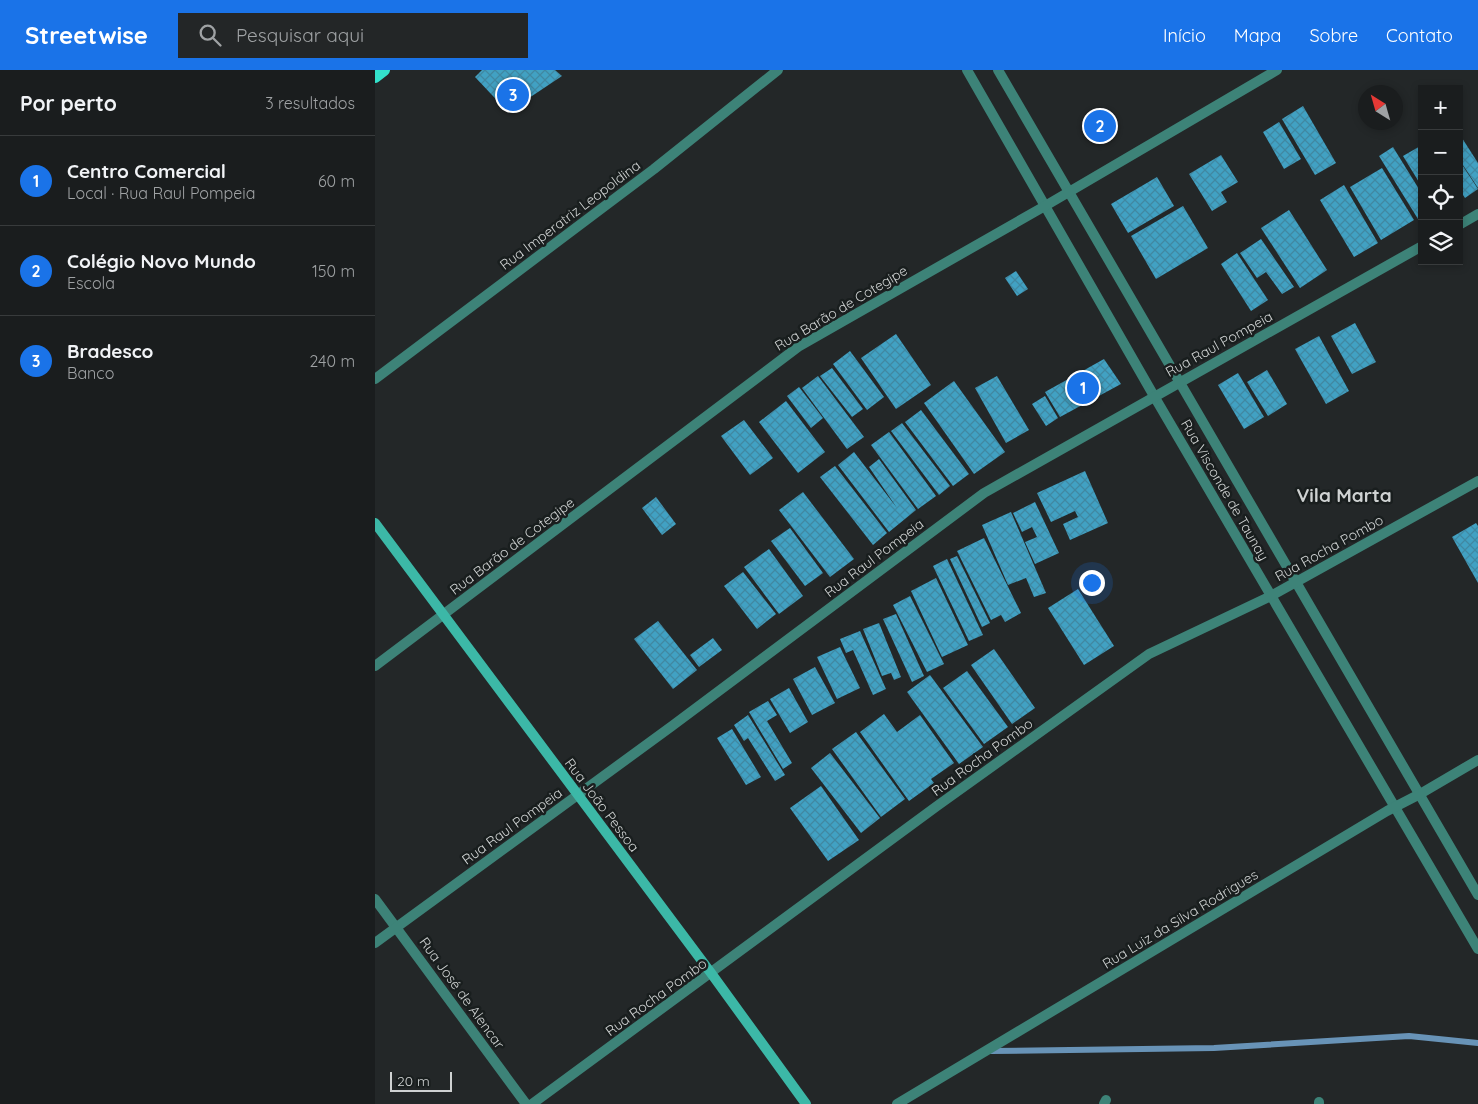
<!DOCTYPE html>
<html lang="pt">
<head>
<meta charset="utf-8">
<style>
	:root { --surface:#1a1d1e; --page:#232627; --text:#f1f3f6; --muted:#9fa2a4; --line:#383b3c; --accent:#1a73e8 }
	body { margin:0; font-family:Quicksand,sans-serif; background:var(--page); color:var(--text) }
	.controls { position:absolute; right:15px; top:15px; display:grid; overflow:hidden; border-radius:0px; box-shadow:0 2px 8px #0003 }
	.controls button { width:45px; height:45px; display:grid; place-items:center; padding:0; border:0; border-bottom:1px solid var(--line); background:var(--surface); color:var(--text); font:25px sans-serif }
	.compass { position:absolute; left:983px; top:15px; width:45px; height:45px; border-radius:50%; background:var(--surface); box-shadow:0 2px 8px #0003; rotate:323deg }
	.scale { position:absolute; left:15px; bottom:12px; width:62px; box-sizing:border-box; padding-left:5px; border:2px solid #cfd2d2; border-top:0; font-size:14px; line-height:18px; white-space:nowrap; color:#cfd2d2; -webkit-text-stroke:4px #191e1e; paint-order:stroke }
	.you { position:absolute; left:716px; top:512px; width:18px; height:18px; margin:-12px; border:4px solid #fff; border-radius:50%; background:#1a73e8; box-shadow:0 0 0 8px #1a73e833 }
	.badge { display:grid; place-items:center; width:32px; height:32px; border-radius:50%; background:var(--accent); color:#fff; font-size:16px; font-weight:700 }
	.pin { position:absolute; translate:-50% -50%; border:2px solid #fff; box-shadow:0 1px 5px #0006 }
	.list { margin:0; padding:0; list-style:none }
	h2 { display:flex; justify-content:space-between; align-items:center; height:65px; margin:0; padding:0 20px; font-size:21px }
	h2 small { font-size:16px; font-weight:400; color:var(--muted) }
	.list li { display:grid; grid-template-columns:32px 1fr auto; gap:15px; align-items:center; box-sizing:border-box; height:90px; padding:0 20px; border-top:1px solid var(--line) }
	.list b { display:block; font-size:19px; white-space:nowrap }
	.list p { margin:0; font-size:16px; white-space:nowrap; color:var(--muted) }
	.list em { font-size:16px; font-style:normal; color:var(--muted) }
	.icon { flex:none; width:28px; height:28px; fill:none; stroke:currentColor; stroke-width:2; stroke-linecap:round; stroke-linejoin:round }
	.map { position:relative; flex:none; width:1103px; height:1034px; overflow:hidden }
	header { display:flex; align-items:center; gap:30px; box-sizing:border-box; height:70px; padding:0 25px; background:var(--accent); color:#fff }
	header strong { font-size:24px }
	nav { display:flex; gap:28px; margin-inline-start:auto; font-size:18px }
	.search { width:350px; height:45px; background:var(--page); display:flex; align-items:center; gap:12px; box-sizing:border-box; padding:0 18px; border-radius:0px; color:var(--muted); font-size:19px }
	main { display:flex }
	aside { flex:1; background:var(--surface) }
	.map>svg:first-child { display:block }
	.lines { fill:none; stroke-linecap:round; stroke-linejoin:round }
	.stream { stroke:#6893b7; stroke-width:6 }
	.building { fill:url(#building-cross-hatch) }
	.minor { stroke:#3d8378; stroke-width:10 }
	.secondary { stroke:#3cb8a7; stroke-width:10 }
	.primary { stroke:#33e1cb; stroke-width:12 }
	.labels { text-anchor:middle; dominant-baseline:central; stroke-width:5; stroke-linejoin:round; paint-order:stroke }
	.street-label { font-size:14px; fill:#cfd2d2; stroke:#191e1e }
	.district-label { font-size:19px; font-weight:bold; fill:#cfd2d2; stroke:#191e1e }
</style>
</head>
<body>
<header>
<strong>Streetwise</strong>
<div class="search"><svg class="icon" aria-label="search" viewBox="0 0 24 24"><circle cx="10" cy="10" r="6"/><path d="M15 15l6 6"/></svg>Pesquisar aqui</div>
<nav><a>Início</a><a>Mapa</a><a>Sobre</a><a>Contato</a></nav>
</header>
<main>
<aside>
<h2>Por perto<small>3 resultados</small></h2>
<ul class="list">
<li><span class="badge">1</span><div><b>Centro Comercial</b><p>Local · Rua Raul Pompeia</p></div><em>60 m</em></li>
<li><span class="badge">2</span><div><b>Colégio Novo Mundo</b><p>Escola</p></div><em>150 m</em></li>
<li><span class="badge">3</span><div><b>Bradesco</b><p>Banco</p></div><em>240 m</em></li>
</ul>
</aside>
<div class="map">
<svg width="1103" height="1034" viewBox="0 0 1103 1034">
	<defs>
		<pattern id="building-cross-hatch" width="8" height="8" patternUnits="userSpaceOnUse" patternTransform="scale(1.25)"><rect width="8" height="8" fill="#41a1c3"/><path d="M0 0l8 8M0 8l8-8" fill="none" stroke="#4088a2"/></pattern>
	</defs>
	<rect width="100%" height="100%" fill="#232728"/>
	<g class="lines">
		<!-- stream -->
		<polyline class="stream" points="616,981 839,978 1034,966 1103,973"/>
	</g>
	<!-- building -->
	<g class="building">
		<polygon points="107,0 180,0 187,6 133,42 100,7"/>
		<polygon points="928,36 961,93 940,105 907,49"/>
		<polygon points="904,52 926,89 909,99 888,62"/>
		<polygon points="1087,68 1103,93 1103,118 1084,89 1084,69"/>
		<polygon points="1047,75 1047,117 1028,86"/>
		<polygon points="1018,77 1047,124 1047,146 1043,149 1004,86"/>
		<polygon points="846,85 863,112 846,122 852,132 837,141 814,104"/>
		<polygon points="1084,90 1103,119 1090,128 1084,119"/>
		<polygon points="1007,98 1039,150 1006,170 975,117"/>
		<polygon points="782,107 799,136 753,163 736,134"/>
		<polygon points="969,115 1003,173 979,187 945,130"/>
		<polygon points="808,136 833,178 781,209 756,166"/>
		<polygon points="914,140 952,200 925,218 886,158"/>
		<polygon points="886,169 919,217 907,224 891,202 882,208 865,183"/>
		<polygon points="862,183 893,230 876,241 846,194"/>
		<polygon points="641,201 653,219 642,226 630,208"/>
		<polygon points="980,253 1001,292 977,304 956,266"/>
		<polygon points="521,264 556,315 521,339 486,288"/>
		<polygon points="944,266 974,321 951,334 920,279"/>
		<polygon points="475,281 509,327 492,340 458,294"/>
		<polygon points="729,289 746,314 685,347 670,322"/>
		<polygon points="457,298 488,339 477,347 445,306"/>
		<polygon points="892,300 912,334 893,346 872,312"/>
		<polygon points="863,303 889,347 869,359 843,315"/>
		<polygon points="443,306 489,367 472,379 427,318"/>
		<polygon points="622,306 654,360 631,373 600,318"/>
		<polygon points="579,311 630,382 599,404 549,333"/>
		<polygon points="424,317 448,348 436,358 412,326"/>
		<polygon points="670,326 683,348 671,356 657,334"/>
		<polygon points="411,331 450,382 423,403 384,352"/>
		<polygon points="546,340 594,404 578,416 530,352"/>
		<polygon points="369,350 398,388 375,405 346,366"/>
		<polygon points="527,353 575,416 564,425 516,361"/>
		<polygon points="514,362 561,426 543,439 496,375"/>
		<polygon points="479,382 522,438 494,397 504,389 541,440 514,462 463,395"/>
		<polygon points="460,396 512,463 498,475 445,407"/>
		<polygon points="710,401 733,453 695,470 688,454 703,447 700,441 676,452 662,423"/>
		<polygon points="428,422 479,489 455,507 404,440"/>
		<polygon points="281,427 301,454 287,465 267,438"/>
		<polygon points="660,432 684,483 660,494 650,472 662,467 657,457 647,462 638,443"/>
		<polygon points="636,442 671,523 659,527 651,508 633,515 607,455"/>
		<polygon points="1101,453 1103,456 1103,513 1077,467"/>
		<polygon points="415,458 448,503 430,516 396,471"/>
		<polygon points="609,468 646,543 630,552 626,545 616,550 582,481"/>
		<polygon points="394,479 428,526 404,544 369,497"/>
		<polygon points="582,486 615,553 607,557 575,489"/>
		<polygon points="572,489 608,565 594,571 558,496"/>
		<polygon points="368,502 401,544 382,559 349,516"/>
		<polygon points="561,508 593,575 567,587 536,521"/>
		<polygon points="703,519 739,576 709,595 673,538"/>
		<polygon points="535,526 569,594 552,602 518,535"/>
		<polygon points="521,544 549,606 537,612 508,549"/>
		<polygon points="283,551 322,600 298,619 259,569"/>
		<polygon points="504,553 526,607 519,610 516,603 507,606 488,559"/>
		<polygon points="485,561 511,619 498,625 478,580 471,583 465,569"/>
		<polygon points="338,568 347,580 324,597 315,585"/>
		<polygon points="465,577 485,618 462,629 442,587"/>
		<polygon points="619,579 660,638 637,654 596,595"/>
		<polygon points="440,597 460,633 437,645 418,609"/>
		<polygon points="592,601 633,657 609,674 568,618"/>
		<polygon points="555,605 608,677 584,694 532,622"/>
		<polygon points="414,618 433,652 415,663 395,629"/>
		<polygon points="393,631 402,645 392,651 417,693 408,699 374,642"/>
		<polygon points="509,644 522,662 545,645 579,693 556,709 559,713 534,731 485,662"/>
		<polygon points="373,645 410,705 400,711 373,668 369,671 359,655"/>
		<polygon points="357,659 386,707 371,715 342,668"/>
		<polygon points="481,662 530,729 506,747 457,679"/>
		<polygon points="455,683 505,748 486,763 436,698"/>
		<polygon points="446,716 484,770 453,791 415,738"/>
	</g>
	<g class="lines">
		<!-- minor -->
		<g class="minor">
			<polyline points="592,0 779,326 1103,879"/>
			<polyline points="623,0 1103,825"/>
			<polyline points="1084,155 1103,144"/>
			<polyline points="0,309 279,99 403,0"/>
			<polyline points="0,596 423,277 670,136 902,0"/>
			<polyline points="0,829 151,1034"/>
			<polyline points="0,873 297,656 609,423 1047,176"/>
			<polyline points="944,1032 944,1034"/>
			<polyline points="157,1034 562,736 774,584 896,526 1103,411"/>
			<polyline points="522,1034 1012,741 1045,724 1103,690"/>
			<polyline points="729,1034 731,1030"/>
		</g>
		<!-- secondary -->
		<polyline class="secondary" points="0,453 336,903 431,1034"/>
		<!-- primary -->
		<polyline class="primary" points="0,7 9,0"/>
	</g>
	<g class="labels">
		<!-- street labels -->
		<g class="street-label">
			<text transform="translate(195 145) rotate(-37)">Rua Imperatriz Leopoldina</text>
			<text transform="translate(466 238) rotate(-31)">Rua Barão de Cotegipe</text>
			<text transform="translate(844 274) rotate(-29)">Rua Raul Pompeia</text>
			<text transform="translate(850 420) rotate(60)">Rua Visconde de Taunay</text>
			<text transform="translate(137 476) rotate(-37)">Rua Barão de Cotegipe</text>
			<text transform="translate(954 478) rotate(-29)">Rua Rocha Pombo</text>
			<text transform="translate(499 488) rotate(-37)">Rua Raul Pompeia</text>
			<text transform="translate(607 687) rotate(-36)">Rua Rocha Pombo</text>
			<text transform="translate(227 735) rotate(53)">Rua João Pessoa</text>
			<text transform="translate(137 756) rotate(-36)">Rua Raul Pompeia</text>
			<text transform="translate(805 849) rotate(-31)">Rua Luiz da Silva Rodrigues</text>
			<text transform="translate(87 923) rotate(54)">Rua José de Alencar</text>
			<text transform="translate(281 927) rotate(-36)">Rua Rocha Pombo</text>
		</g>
		<!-- district labels -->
		<g class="district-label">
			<text x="969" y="425">Vila Marta</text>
		</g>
	</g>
</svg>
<div class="controls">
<button>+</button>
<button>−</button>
<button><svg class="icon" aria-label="locate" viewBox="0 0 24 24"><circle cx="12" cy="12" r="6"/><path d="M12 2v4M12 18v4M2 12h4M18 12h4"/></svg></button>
<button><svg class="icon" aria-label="layers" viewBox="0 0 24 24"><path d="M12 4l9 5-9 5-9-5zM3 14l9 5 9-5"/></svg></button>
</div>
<svg class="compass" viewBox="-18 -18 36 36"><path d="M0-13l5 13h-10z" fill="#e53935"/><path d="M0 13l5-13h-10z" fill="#9fa2a4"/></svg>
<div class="scale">20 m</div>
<div class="you"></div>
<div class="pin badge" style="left:708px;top:318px">1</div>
<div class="pin badge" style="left:725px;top:56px">2</div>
<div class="pin badge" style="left:138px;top:25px">3</div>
</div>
</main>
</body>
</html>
